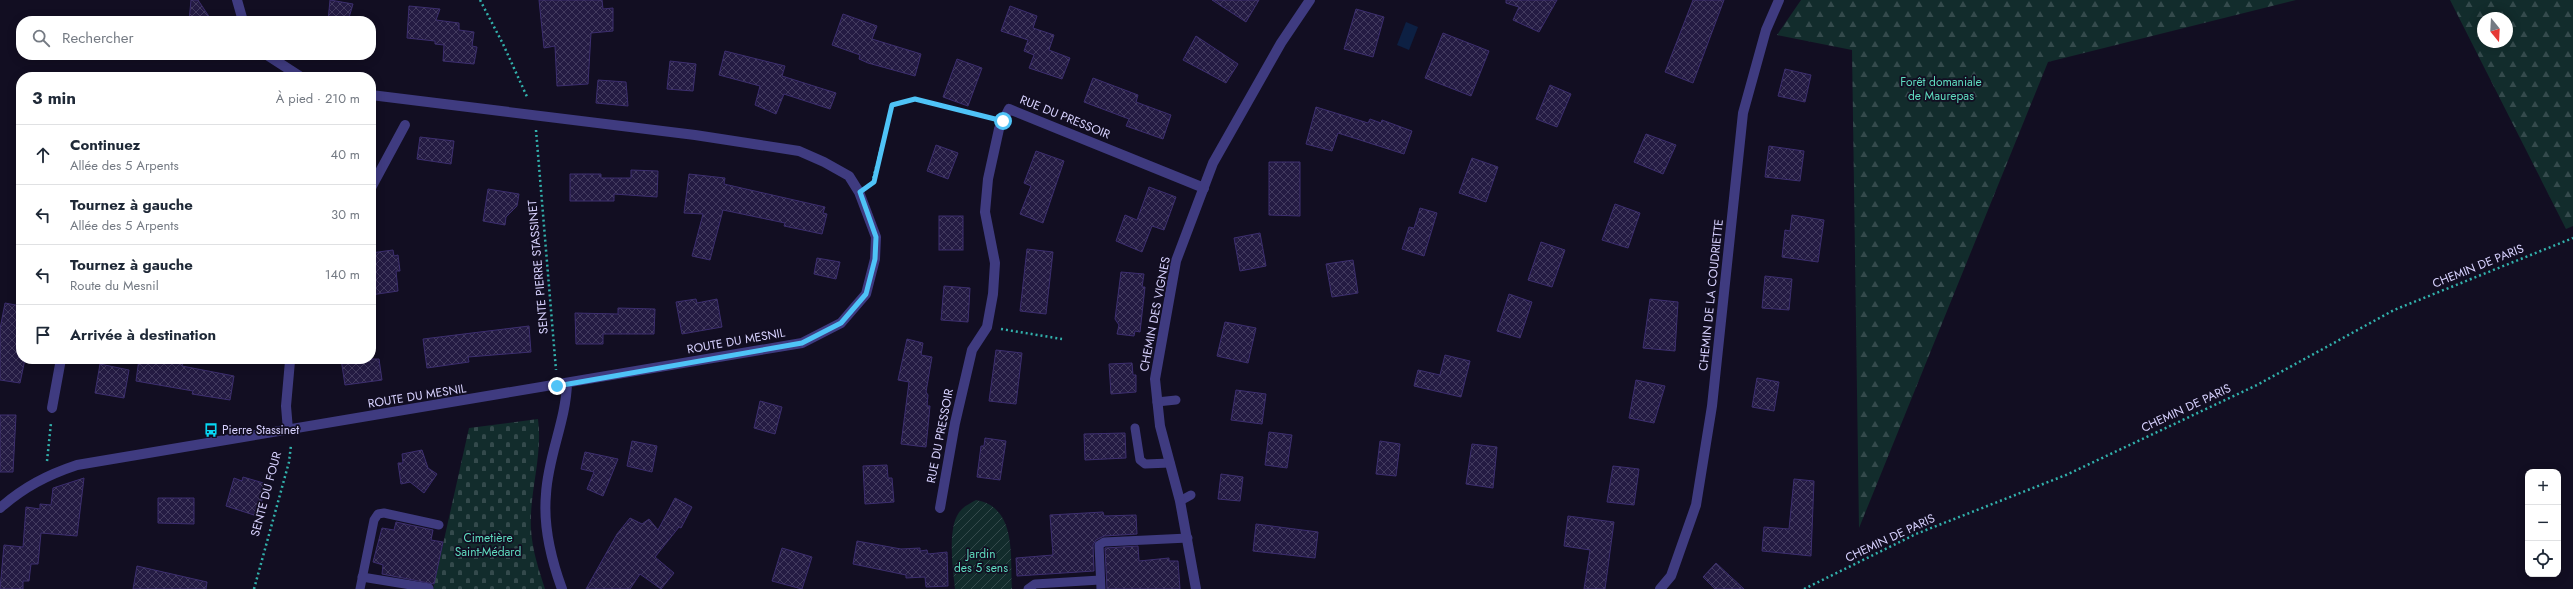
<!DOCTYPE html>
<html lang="fr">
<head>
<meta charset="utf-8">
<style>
	:root { --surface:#fff; --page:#f6f6f7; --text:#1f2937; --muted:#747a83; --line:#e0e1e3 }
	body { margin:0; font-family:Jost,sans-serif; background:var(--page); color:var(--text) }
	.controls { position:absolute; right:12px; bottom:12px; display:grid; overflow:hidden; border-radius:8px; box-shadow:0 2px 10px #0003 }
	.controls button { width:36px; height:36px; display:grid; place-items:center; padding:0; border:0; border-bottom:1px solid var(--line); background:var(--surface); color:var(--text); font:20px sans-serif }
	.compass { position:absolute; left:2477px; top:12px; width:36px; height:36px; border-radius:50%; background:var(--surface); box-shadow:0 2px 10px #0003; rotate:162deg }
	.stop { position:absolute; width:12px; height:12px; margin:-9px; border:3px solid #4fc3f7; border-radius:50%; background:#fff }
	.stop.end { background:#4fc3f7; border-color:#fff; box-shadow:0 1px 4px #0008 }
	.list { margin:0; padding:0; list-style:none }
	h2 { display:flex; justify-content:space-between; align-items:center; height:52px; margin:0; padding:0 16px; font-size:17px }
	h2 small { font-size:13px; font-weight:400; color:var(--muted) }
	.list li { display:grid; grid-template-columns:26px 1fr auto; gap:12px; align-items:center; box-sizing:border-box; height:60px; padding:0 16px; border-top:1px solid var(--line) }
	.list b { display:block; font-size:15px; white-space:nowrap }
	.list p { margin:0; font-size:13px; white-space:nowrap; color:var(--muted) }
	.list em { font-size:13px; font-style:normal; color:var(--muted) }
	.icon { flex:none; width:22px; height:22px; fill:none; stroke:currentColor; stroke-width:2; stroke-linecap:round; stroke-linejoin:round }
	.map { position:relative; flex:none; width:2573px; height:589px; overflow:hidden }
	.search { position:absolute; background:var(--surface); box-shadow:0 2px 10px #0003; left:16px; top:16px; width:360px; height:44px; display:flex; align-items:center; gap:10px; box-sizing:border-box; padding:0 14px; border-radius:16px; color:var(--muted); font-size:15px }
	.panel { position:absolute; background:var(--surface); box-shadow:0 2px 10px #0003; left:16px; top:72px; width:360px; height:292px; border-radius:16px }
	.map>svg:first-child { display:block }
	.forest { fill:url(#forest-firs); fill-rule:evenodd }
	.cemetery { fill:url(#cemetery-stones) }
	.garden { fill:url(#garden-furrows) }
	.water { fill:#0d2043 }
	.building { fill:url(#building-cross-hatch); stroke:#3c2e6e }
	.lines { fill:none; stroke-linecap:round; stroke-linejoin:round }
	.path { stroke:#32b1ac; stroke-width:2.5; stroke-dasharray:2 3; stroke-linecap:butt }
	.service { stroke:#3f3b80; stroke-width:9 }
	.minor { stroke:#3f3b80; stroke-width:10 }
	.tertiary { stroke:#3f3b80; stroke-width:10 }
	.route { stroke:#4fc3f7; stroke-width:5 }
	.labels { text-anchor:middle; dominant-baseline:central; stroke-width:3.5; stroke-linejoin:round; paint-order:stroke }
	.park-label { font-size:12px; fill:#5fdcbf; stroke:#120e22 }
	.street-label { font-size:12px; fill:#d7d1fe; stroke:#120e22 }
	.poi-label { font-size:12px; fill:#d7d1fe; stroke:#120e22; text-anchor:start }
</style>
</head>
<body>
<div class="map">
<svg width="2573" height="589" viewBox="0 0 2573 589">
	<defs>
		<pattern id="forest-firs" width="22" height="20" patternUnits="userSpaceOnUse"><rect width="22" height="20" fill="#122c2c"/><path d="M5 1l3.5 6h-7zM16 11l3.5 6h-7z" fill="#344a4c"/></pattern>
		<pattern id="cemetery-stones" width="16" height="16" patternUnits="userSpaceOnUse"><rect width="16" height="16" fill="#122c2c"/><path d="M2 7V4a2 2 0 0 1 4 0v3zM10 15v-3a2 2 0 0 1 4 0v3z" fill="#344a4c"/></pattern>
		<pattern id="garden-furrows" width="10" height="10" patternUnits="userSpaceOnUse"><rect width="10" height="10" fill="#122c2c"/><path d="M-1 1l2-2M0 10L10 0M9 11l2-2" fill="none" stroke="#344a4c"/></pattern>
		<pattern id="building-cross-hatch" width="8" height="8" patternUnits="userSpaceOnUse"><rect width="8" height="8" fill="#241b43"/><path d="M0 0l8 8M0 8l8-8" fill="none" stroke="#433b5f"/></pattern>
	</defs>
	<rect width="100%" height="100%" fill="#120e22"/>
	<!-- forest -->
	<g class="forest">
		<polygon points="1801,0 2296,0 2048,62 1859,528 1852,50 1777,35"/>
		<path d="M 2450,0 L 2573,0 L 2573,226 L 2566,229 ZM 2483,18 L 2507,18 L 2507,42 L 2483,42 Z"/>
	</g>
	<!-- cemetery -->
	<path class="cemetery" d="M 538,419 C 543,456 529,493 531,529 C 532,550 539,570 545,589 L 433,589 L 469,428 Z"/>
	<!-- garden -->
	<path class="garden" d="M 976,500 C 1017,507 1010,556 1012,589 L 955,589 C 953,569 946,523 962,509 C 966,505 971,503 976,500 Z"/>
	<!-- water -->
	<polygon class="water" points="1406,22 1418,27 1409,50 1397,45"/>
	<!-- building -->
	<g class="building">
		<polygon points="191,0 198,0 212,21 189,21"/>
		<polygon points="330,0 353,4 348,21 328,21"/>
		<polygon points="539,0 602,0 603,9 613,8 613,31 591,33 588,84 557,86 555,46 544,48"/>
		<polygon points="1212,0 1259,0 1246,22"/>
		<polygon points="1506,0 1557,0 1539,32 1513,20 1519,7 1506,3"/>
		<polygon points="1693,0 1724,0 1693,83 1665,72"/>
		<polygon points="409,6 440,9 436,20 459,23 459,30 474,32 472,46 477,47 474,64 443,61 444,45 435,44 435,41 407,38"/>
		<polygon points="1010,6 1037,16 1033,28 1054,35 1049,50 1070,58 1062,79 1029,68 1034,55 1024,51 1028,40 1001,31"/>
		<polygon points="1356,9 1384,17 1373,57 1344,49"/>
		<polygon points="843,14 877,26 872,39 921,54 915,76 868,63 859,59 860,55 832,45"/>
		<polygon points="1443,33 1489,51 1471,96 1425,78"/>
		<polygon points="1196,36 1238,64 1226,83 1183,60"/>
		<polygon points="725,51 785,66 782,76 836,93 830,109 784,94 776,114 755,105 760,86 719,75"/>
		<polygon points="957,59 982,68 968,106 943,97"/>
		<polygon points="670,61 696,64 693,91 667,89"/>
		<polygon points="1785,69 1811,75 1805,102 1778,96"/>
		<polygon points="1093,78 1138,95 1136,102 1171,115 1163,139 1126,126 1129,119 1084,102"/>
		<polygon points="598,80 626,82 628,106 596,103"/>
		<polygon points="1550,85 1571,94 1557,127 1536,119"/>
		<polygon points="1316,107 1368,123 1370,119 1381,123 1382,120 1412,131 1404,154 1338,133 1332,151 1306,144"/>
		<polygon points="1646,134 1676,145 1663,174 1634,162"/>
		<polygon points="420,137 454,141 451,164 417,159"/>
		<polygon points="936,145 958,153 948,179 927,171"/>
		<polygon points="1769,146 1804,151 1800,181 1765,177"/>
		<polygon points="1036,151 1064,161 1043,223 1020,214 1031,186 1024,183"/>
		<polygon points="1472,158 1498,167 1486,202 1459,193"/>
		<polygon points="1269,162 1300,162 1300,216 1269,215"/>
		<polygon points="631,170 658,171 657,197 614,194 614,201 570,201 570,174 601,174 601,178 631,178"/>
		<polygon points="689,174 725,178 724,184 825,207 823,213 827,214 822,234 784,226 785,223 723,210 710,260 692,256 703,214 684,213"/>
		<polygon points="1149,187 1176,197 1164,230 1152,226 1142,252 1116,241 1125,215 1137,220"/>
		<polygon points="488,189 519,194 517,206 506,217 505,225 483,221"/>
		<polygon points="1615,204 1640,213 1628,248 1602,240"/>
		<polygon points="1420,208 1437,213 1424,256 1402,249 1409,227 1414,228"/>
		<polygon points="1792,215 1824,220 1818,262 1782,257 1785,230 1790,231"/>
		<rect x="939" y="216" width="24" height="34"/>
		<polygon points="1260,233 1266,266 1240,271 1234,238"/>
		<polygon points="1541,242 1565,250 1552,287 1528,280"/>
		<polygon points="1027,249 1053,252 1046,314 1020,311"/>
		<polygon points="393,250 394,256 398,255 400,271 396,271 398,291 371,295 371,253"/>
		<polygon points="817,258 840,262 836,279 814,274"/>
		<polygon points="1353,260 1358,293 1332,297 1326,264"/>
		<polygon points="1121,272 1144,274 1142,287 1145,287 1140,332 1135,331 1134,336 1117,334 1119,325 1115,319"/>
		<polygon points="1765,276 1792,279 1789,310 1762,308"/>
		<polygon points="944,286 970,288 968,322 941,320"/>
		<polygon points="1509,294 1532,302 1520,338 1497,331"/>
		<polygon points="696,299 697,303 717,299 722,327 682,334 676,302"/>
		<polygon points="1650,299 1678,302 1675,351 1643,348"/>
		<polygon points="5,303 21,306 21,359 25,359 20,383 0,380 0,329"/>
		<polygon points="618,308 655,309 654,334 603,334 603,344 576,344 575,313 618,314"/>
		<polygon points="1225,322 1256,328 1248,363 1217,356"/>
		<polygon points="529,326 531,352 468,357 469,362 427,368 423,339"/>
		<polygon points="907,339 923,343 921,355 932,357 926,392 928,395 927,406 930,406 926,447 901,444 909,382 898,380"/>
		<polygon points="996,350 1022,353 1016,404 989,401"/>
		<polygon points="1445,355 1470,361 1461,397 1414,386 1418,370 1440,375"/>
		<polygon points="139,359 183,362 182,366 234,376 230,400 192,394 193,391 136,381"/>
		<polygon points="341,359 379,359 382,380 345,385"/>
		<polygon points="1132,363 1133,375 1136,375 1136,392 1111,394 1109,364"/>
		<polygon points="100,364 129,370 124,398 95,393"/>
		<polygon points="1757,378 1779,382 1774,411 1752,407"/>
		<polygon points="1636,380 1665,386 1654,423 1629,418"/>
		<polygon points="1236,390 1266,394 1262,424 1231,420"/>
		<polygon points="760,401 782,407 775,434 754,428"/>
		<polygon points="0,415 16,415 13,472 0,472"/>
		<polygon points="1269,432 1292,435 1287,468 1265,465"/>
		<polygon points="1125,433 1126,458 1085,460 1084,434"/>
		<polygon points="985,438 1006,441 1000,480 977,477 981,446 984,446"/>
		<polygon points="632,441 657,446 652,472 627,466"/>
		<polygon points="1380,441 1400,444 1396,476 1376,474"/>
		<polygon points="1472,444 1497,447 1493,488 1466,484"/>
		<polygon points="422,450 428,468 437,474 424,493 410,482 401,484 398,463 403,463 402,454"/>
		<polygon points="585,452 618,459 603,496 587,489 594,472 581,469"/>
		<polygon points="887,465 888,478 892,478 894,502 865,504 863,466"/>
		<polygon points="1613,466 1639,469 1634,505 1607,502"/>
		<polygon points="1221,474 1243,477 1240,501 1218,499"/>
		<polygon points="243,477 267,484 257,516 226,506 234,478 242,481"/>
		<polygon points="84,478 77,536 41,533 38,564 31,564 29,581 23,581 23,589 0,589 4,545 23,547 26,507 40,509 40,504 51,505 53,488"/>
		<polygon points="1794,479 1814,481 1811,556 1762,551 1764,527 1789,529"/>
		<polygon points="158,498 194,498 194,524 158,523"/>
		<polygon points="675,498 692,507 681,528 679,527 655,557 674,573 661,589 640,574 630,589 586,589 617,534 630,518 642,524 649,519 658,530"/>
		<polygon points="1103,512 1104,516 1136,515 1137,534 1104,536 1096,540 1093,545 1094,571 1017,576 1016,558 1053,555 1050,515"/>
		<polygon points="1568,516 1614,522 1605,589 1584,589 1590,550 1564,546"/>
		<polygon points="396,522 433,530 431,540 443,542 434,584 382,574 383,565 373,562 382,528 394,530"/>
		<polygon points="1256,524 1318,532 1315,558 1253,551"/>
		<polygon points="857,541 901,549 920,548 920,551 927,550 928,554 947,552 948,586 926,587 925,577 906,578 906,575 853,564"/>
		<polygon points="1138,546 1139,561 1169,558 1169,561 1178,561 1180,589 1107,589 1105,548"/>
		<polygon points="782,548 812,557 802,589 772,581"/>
		<polygon points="1716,563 1744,589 1715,589 1703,577"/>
		<polygon points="137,566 207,582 206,589 133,589"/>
	</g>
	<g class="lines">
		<!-- path -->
		<g class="path">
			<polyline points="480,0 503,44 528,99"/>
			<polyline points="536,130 556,370"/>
			<polyline points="872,183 892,105 915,99 989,118"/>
			<polyline points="1001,329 1062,339"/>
			<polyline points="47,461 51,423"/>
			<polyline points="254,589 289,462 291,445"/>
			<polyline points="1804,589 1916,534 2066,475 2257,385 2394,310 2573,238"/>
		</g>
		<!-- service -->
		<g class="service">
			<polyline points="1157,402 1176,400"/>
			<polyline points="1135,428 1140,460 1145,464 1170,463"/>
			<polyline points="1180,501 1191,495"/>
			<polyline points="362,577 429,588"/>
			<polyline points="360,589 374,520 378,514 384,513 439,525"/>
			<polyline points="1028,589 1035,584 1100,580"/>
			<polyline points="1101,589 1099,545 1104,542 1188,538"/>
		</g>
		<!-- minor -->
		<g class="minor">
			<polyline points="371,188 405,125"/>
			<polyline points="52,408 61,359"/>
			<polyline points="288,430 286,406 290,361 294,359"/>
			<polyline points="940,508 955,423 972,350 987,327 993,294 995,263 985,212 988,179 999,129 1009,109 1204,188"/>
			<path d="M 562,589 C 551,559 543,526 546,494 C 548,456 566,421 567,383"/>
			<polyline points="1196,589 1180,501 1160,426 1155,379 1176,261 1213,163 1281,43 1310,0"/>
			<polyline points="1660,589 1671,576 1696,505 1712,406 1743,113 1766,30 1779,0"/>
		</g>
		<!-- tertiary -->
		<g class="tertiary">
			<polyline points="237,0 243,21"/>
			<polyline points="267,55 301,77"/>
			<path d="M 0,508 C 24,487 47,475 77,465 L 802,343 L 841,323 L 866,294 L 875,259 L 876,237 L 859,192 L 849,176 L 824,162 L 799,151 L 695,135 L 371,95"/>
		</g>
	</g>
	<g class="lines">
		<!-- route -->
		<polyline class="route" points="557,386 802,343 841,323 866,294 875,259 876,237 860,192 874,182 892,105 915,99 1003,121"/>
	</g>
	<!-- icons -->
	<defs>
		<symbol id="bus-bare" viewBox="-9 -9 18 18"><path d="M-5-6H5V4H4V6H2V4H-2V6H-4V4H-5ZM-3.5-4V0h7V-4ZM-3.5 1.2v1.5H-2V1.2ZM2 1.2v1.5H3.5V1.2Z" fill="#07d8f4" stroke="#120e22" stroke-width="2.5" paint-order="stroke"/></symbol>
	</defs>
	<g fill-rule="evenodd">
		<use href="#bus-bare" x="201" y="420" width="20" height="20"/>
	</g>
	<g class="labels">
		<!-- park labels -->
		<g class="park-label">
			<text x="1941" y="82">Forêt domaniale<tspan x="1941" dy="14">de Maurepas</tspan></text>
			<text x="488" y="538">Cimetière<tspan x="488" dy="14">Saint-Médard</tspan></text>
			<text x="981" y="554">Jardin<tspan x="981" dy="14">des 5 sens</tspan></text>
		</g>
		<!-- street labels -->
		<g class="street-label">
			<text transform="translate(1065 117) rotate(22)">RUE DU PRESSOIR</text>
			<text transform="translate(2478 266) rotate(-22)">CHEMIN DE PARIS</text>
			<text transform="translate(538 267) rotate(-95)">SENTE PIERRE STASSINET</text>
			<text transform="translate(1711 295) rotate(-84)">CHEMIN DE LA COUDRIETTE</text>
			<text transform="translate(1155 314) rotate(-79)">CHEMIN DES VIGNES</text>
			<text transform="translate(736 341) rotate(-10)">ROUTE DU MESNIL</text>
			<text transform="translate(417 396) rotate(-9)">ROUTE DU MESNIL</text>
			<text transform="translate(2186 408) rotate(-25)">CHEMIN DE PARIS</text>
			<text transform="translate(940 436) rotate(-79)">RUE DU PRESSOIR</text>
			<text transform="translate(266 494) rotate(-75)">SENTE DU FOUR</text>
			<text transform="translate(1890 538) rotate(-25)">CHEMIN DE PARIS</text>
		</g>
		<!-- poi labels -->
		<g class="poi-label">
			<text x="222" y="430">Pierre Stassinet</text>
		</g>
	</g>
</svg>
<div class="controls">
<button>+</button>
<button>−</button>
<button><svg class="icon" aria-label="locate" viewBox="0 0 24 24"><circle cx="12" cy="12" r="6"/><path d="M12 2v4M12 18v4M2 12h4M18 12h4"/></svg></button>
</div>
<svg class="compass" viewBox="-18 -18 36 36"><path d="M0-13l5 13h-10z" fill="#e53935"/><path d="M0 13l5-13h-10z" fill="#747a83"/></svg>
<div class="stop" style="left:1003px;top:121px"></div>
<div class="stop end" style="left:557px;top:386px"></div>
<div class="search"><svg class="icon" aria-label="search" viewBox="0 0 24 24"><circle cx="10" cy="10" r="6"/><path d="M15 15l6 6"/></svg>Rechercher</div>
<section class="panel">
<h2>3 min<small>À pied · 210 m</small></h2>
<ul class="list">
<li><svg class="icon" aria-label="ahead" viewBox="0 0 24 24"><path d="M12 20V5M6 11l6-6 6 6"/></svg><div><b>Continuez</b><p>Allée des 5 Arpents</p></div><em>40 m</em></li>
<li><svg class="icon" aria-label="left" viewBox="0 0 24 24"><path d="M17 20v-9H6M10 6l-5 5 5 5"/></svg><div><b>Tournez à gauche</b><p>Allée des 5 Arpents</p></div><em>30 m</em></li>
<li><svg class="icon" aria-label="left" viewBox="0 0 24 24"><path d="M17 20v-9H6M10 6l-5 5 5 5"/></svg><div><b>Tournez à gauche</b><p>Route du Mesnil</p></div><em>140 m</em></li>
<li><svg class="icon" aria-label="arrive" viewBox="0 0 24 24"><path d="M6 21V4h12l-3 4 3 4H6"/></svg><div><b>Arrivée à destination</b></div></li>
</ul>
</section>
</div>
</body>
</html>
